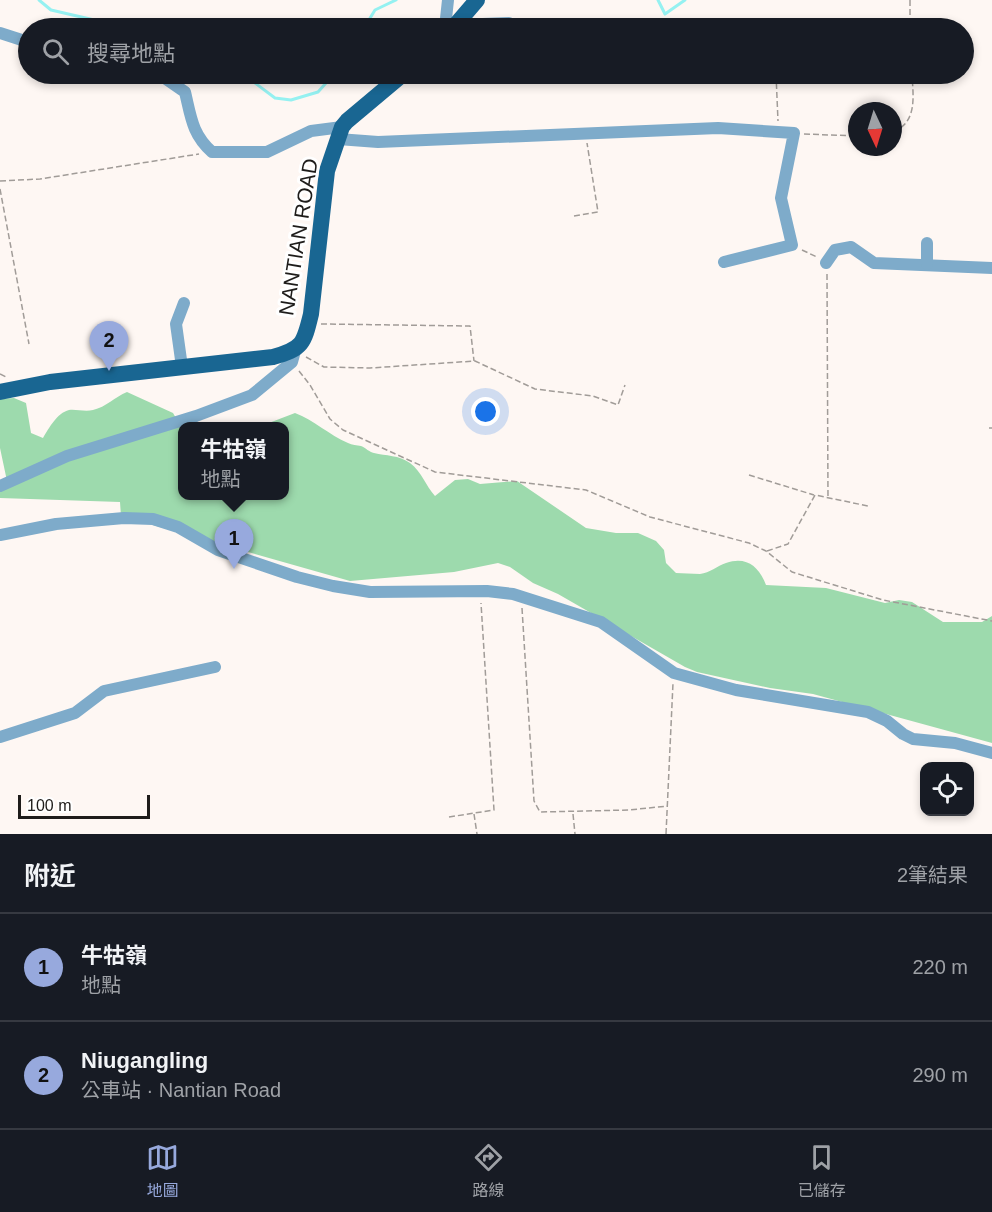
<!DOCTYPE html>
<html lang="zh-TW">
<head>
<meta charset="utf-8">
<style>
	:root { --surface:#171b24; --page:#242831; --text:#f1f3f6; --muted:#9ea1a6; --line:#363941; --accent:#97a9dd }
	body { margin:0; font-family:Helvetica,"Noto Sans TC",sans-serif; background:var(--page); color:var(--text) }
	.controls { position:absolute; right:18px; bottom:18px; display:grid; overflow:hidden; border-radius:12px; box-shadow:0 3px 9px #0003 }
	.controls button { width:54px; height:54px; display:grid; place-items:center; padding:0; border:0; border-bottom:2px solid var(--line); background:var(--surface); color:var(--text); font:30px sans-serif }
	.compass { position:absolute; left:848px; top:102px; width:54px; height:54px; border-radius:50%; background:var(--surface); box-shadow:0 3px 9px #0003; rotate:176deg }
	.scale { position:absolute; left:18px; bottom:15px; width:132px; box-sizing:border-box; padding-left:6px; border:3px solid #1e1c1a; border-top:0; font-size:16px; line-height:21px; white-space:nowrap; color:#1e1c1a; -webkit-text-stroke:4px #fff; paint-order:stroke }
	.you { position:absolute; left:486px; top:412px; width:21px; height:21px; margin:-15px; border:4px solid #fff; border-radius:50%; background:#1a73e8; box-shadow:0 0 0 9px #1a73e833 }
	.badge { display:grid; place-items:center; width:39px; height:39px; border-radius:50%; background:var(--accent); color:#111; font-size:20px; font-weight:700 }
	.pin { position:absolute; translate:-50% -50px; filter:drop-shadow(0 2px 3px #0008) }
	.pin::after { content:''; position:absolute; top:32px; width:21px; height:18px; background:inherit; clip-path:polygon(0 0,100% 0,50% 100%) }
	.popup { position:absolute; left:178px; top:422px; width:111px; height:78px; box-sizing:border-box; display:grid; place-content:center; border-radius:12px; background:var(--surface); filter:drop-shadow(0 2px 4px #0005); font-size:20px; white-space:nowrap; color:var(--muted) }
	.popup b { font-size:22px; color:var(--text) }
	.popup::after { content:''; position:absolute; left:50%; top:100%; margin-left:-12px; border:12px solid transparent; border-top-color:var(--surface) }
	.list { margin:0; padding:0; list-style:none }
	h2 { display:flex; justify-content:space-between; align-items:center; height:78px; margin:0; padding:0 24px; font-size:26px }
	h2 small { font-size:20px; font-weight:400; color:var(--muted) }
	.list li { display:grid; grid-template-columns:39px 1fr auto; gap:18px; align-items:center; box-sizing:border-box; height:108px; padding:0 24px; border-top:2px solid var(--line) }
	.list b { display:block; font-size:22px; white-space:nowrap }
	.list p { margin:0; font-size:20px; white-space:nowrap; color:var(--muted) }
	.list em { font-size:20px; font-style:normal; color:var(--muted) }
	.icon { flex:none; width:33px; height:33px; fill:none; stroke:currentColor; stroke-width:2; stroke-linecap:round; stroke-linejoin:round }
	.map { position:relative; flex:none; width:992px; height:834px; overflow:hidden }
	.search { position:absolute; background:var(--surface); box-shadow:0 3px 9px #0003; left:18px; right:18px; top:18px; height:66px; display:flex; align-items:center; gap:15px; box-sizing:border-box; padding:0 21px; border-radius:33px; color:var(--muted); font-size:22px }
	.sheet { height:294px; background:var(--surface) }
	nav { display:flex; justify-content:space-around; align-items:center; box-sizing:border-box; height:84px; border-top:2px solid var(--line); background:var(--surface); font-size:16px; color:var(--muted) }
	nav a { display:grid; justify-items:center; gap:3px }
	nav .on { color:var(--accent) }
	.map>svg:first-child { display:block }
	.forest { fill:#9ddaad }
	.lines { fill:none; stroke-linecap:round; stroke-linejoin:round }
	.stream { stroke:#95f1f1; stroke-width:3 }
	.path { stroke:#a19c98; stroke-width:1.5; stroke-dasharray:6 3; stroke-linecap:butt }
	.minor { stroke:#7eabca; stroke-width:12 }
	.major { stroke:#196692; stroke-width:16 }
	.labels { text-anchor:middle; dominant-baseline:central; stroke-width:6; stroke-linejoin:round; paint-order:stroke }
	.street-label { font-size:21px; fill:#1e1c1a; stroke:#fff }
</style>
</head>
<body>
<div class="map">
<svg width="992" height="834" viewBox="0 0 992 834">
	<rect width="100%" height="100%" fill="#fef7f3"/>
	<!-- forest -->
	<path class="forest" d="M 127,392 L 173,413 L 183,430 L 183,496 L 285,496 L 285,426 L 261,426 L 295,413 C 314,420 329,435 348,443 C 352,445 357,445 361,446 C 366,448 369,452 374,453 C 386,456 399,455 410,463 C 422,472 425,485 435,496 L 455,480 L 468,479 L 480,484 L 517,481 L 586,528 L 616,533 L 638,533 L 656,541 L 664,550 L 666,563 L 676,573 C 683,573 692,574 700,574 C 710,573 717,566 726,563 C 747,556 759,567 766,585 L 826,588 L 885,603 L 899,600 L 912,602 L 943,622 L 982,622 L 992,616 L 992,743 L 813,694 L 770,688 L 697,672 L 685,667 L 558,594 L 533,583 L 510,567 L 498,563 L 454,572 L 350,581 L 121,516 L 120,502 L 0,498 L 0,492 L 7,481 L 0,448 L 0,399 L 14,398 L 26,403 L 31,433 L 43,438 C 49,428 57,413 69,410 C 76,409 85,412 93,410 C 106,407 115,397 127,392 Z"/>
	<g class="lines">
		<!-- stream -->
		<g class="stream">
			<polyline points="39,0 51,10 129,28"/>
			<polyline points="658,0 665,14 685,0"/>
			<polyline points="364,28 375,10 396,0"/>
			<polyline points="243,74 275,98 291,100 318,92 334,74"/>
		</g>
		<!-- path -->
		<g class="path">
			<polyline points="910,0 910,28"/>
			<polyline points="776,74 778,121"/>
			<path d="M 893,132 C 918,122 913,96 912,74"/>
			<polyline points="804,134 857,136"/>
			<polyline points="0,181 40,179 199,154"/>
			<polyline points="0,189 29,344"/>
			<polyline points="574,216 598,212 587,143"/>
			<polyline points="802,250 817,257"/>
			<polyline points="827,274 828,498"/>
			<polyline points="321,324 470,326 474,361"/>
			<polyline points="306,357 324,367 370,368 475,361 535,389 593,396 618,405 625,385"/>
			<polyline points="299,371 310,385 330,419 343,430 435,472 586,490 650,517 749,543 766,551 792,572 883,600 992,621"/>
			<polyline points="0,374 8,378"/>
			<polyline points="989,428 992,428"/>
			<polyline points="749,475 814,495"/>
			<polyline points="767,551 788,544 815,495 868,506"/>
			<polyline points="522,608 534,801 540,812 629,810 668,806"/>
			<polyline points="474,814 477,834"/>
			<polyline points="573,814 575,834"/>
			<polyline points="449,817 494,810 481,603"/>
			<polyline points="666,834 673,683"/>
		</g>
		<!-- minor -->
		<g class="minor">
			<polyline points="456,25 509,23"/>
			<polyline points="445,28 448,0"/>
			<polyline points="0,33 28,42"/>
			<path d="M 159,74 L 185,92 C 191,117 192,134 212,152 L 267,152 L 311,131 L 342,127"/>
			<polyline points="338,139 378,142 718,128 794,133 781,198 792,245 724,262"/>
			<polyline points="826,263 835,250 851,247 874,263 992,268"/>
			<polyline points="927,264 927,243"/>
			<polyline points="182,367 176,324 184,303"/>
			<polyline points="0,486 67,456 196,416 252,395 292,362 295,351"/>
			<polyline points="0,535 56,524 124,518 153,519 178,527 218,550 297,577 333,586 370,592 487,591 513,594 601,622 674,673 736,690 868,712 887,721 903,734 913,739 955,743 992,753"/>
			<polyline points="0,737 75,713 104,691 215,667"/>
		</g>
		<!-- major -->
		<g class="major">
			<polyline points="453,28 477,0"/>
			<path d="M 0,392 L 50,382 L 273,357 C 303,349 304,343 311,314 L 327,171 L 342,127 L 347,121 L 403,74"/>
		</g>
	</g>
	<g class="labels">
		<!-- street labels -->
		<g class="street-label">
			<text transform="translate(298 237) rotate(-81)">NANTIAN ROAD</text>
		</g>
	</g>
</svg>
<div class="controls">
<button><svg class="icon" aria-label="locate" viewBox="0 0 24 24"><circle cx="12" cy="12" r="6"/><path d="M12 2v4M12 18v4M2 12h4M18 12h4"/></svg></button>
</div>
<svg class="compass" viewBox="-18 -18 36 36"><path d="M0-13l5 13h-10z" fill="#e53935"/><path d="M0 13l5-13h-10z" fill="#9ea1a6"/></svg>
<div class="scale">100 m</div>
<div class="you"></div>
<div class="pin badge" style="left:234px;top:569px">1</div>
<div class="popup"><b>牛牯嶺</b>地點</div>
<div class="pin badge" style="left:109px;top:371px">2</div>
<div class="search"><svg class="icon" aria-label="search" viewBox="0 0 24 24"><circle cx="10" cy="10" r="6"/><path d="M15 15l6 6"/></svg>搜尋地點</div>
</div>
<section class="sheet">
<h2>附近<small>2筆結果</small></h2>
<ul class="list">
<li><span class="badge">1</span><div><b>牛牯嶺</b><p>地點</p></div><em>220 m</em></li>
<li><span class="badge">2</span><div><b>Niugangling</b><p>公車站 · Nantian Road</p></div><em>290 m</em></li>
</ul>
</section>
<nav>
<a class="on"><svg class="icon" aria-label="map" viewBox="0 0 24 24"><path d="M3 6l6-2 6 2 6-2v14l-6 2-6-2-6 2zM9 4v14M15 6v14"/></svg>地圖</a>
<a><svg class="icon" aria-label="directions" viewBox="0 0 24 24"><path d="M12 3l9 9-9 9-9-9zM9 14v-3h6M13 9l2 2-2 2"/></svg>路線</a>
<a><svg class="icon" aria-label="saved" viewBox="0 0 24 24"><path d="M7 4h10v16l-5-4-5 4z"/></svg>已儲存</a>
</nav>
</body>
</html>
